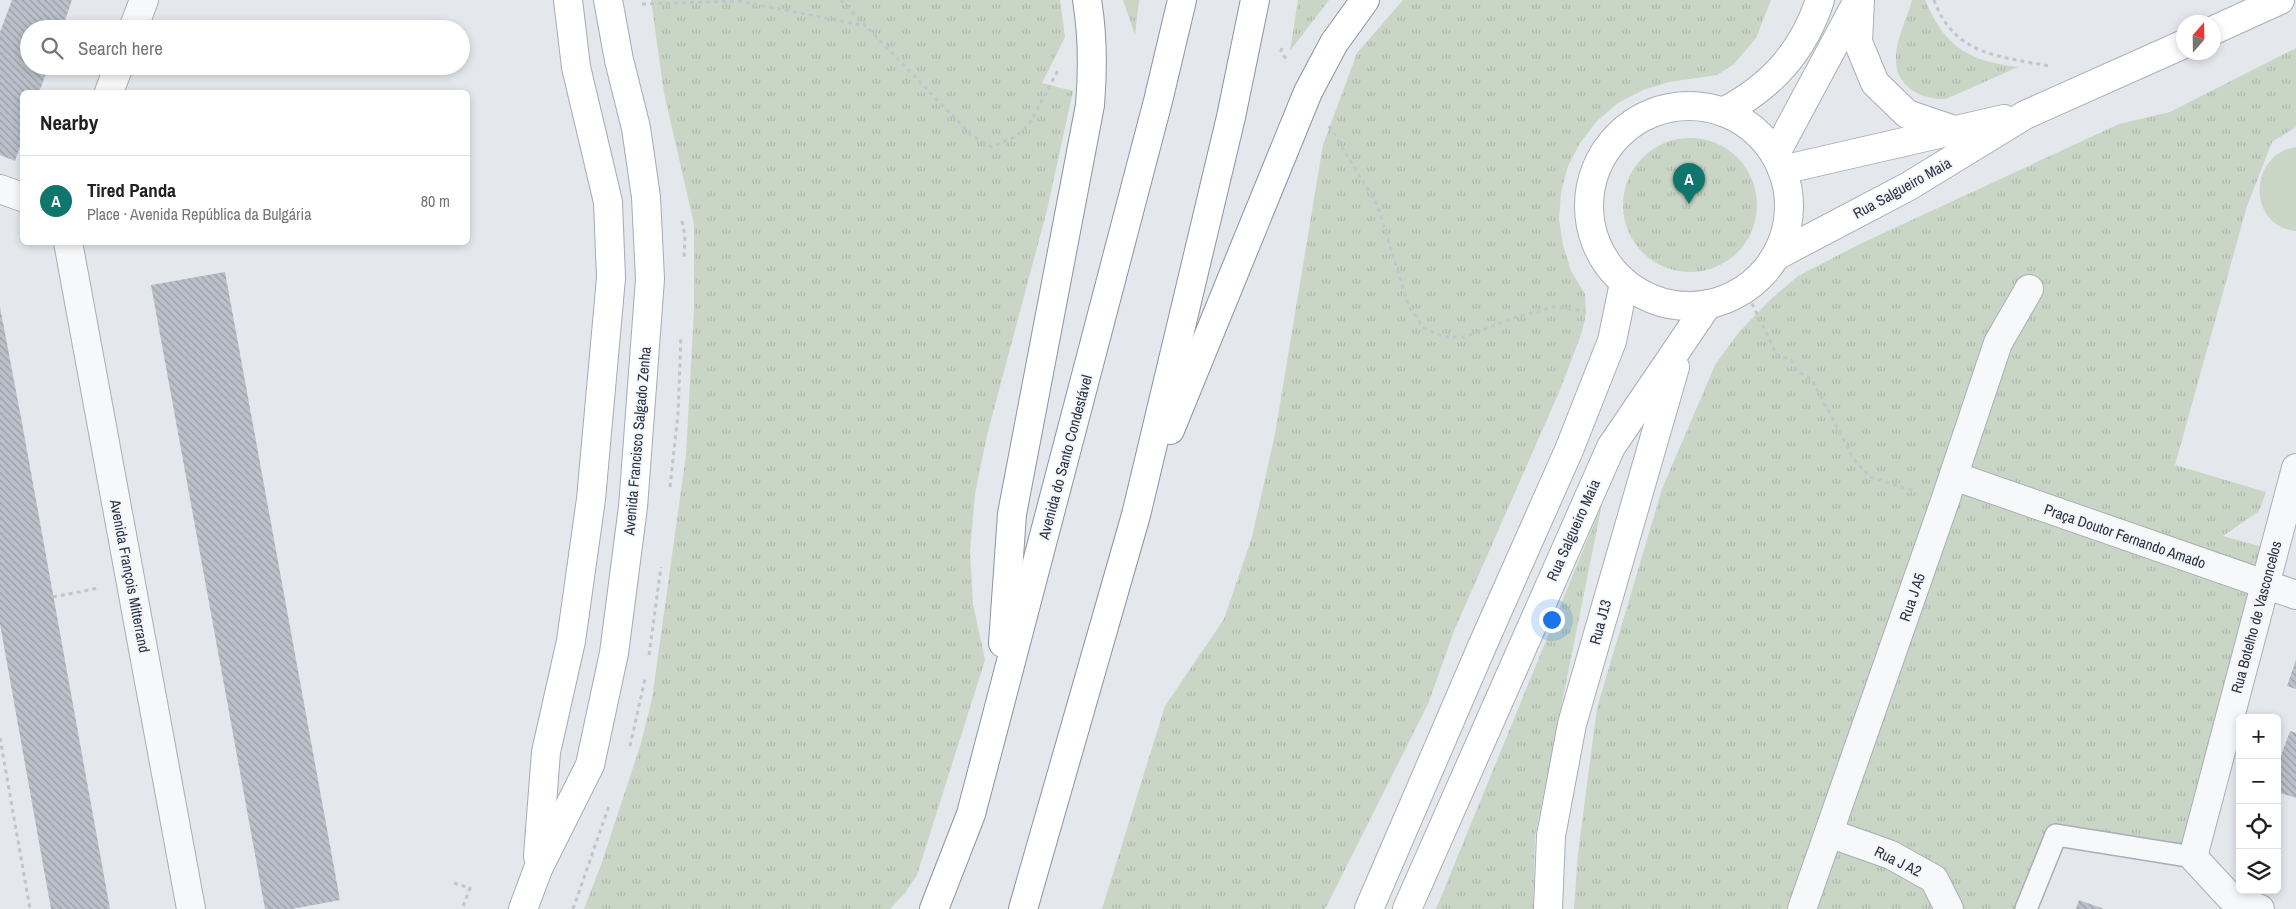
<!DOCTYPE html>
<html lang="en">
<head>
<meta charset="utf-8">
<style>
	:root { --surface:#fff; --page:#f6f6f6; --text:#202124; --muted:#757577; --line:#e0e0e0; --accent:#0f766e }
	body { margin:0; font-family:"Archivo Narrow",sans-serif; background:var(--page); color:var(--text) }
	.controls { position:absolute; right:15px; bottom:15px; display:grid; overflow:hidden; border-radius:8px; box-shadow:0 2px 8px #0003 }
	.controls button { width:45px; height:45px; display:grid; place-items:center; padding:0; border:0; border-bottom:1px solid var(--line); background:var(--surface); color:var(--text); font:25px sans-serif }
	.compass { position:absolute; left:2176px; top:15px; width:45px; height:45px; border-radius:50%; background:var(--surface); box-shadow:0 2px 8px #0003; rotate:20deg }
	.you { position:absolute; left:1551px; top:619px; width:18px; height:18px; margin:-12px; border:4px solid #fff; border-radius:50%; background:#1a73e8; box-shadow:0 0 0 8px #1a73e833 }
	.badge { display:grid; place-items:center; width:32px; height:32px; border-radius:50%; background:var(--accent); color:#fff; font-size:16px; font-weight:700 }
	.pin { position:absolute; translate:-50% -41px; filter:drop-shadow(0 1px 2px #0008) }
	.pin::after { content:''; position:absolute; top:26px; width:18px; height:15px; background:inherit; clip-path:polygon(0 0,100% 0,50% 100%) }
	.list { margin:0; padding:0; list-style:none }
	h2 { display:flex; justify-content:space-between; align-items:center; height:65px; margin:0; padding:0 20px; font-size:21px }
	h2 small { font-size:16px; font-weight:400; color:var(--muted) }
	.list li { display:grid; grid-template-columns:32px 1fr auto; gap:15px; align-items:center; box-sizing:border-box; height:90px; padding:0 20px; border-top:1px solid var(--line) }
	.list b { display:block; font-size:19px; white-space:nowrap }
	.list p { margin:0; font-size:16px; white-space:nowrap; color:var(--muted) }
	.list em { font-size:16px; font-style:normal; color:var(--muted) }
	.icon { flex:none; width:28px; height:28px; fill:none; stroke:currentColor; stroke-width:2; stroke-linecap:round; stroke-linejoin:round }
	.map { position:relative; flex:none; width:2296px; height:909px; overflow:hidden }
	.search { position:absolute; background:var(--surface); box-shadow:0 2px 8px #0003; left:20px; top:20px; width:450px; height:55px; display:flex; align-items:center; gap:12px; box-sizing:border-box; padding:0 18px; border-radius:28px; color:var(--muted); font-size:19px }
	.panel { position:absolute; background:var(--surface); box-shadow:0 2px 8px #0003; left:20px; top:90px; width:450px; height:155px; border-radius:8px }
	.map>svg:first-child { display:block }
	.grass { fill:url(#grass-tufts) }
	.park { fill:#c9d6c5 }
	.building { fill:url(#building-back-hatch) }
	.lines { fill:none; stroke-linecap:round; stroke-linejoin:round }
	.lane-casing { stroke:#a9aeb7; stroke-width:24 }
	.street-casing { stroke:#a9aeb7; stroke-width:30 }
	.secondary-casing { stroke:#a9aeb7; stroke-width:30 }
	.primary-casing { stroke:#a3abb8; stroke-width:30 }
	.highway-casing { stroke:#8b94a3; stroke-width:30 }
	.path { stroke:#c2c5cb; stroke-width:3; stroke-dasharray:4 4; stroke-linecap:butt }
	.lane { stroke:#f7f8fa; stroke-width:21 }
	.street { stroke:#f7f8fa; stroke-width:28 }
	.secondary { stroke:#fff; stroke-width:28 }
	.primary { stroke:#fff; stroke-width:28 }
	.highway { stroke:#fff; stroke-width:28 }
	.labels { text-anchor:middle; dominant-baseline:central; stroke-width:4; stroke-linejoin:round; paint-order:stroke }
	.street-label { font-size:15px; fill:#2b3445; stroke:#f4f6f9 }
</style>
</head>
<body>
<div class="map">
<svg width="2296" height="909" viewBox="0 0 2296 909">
	<defs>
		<pattern id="grass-tufts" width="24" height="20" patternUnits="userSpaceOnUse" patternTransform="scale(1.25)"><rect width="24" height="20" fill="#c9d6c5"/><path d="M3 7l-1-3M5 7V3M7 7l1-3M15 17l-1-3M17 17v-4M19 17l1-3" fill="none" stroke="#adb8ab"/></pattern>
		<pattern id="building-back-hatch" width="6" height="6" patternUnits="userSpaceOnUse" patternTransform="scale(1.25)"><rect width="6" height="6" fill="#bbc0ca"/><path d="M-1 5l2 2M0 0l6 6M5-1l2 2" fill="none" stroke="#989da6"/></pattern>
	</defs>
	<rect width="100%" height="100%" fill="#e4e7ec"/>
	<!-- grass -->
	<g class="grass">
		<polygon points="651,0 1060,0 1065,37 1042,83 1073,91 1047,210 987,435 975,494 970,552 973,604 985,660 917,875 905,893 890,909 584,909 602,862 641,743 652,699 686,455 694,310 694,224 664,93"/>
		<polygon points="1123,0 1139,0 1135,35"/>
		<polygon points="1298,0 1329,0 1290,51"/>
		<polygon points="1403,0 1771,0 1756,38 1734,64 1717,75 1669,82 1643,90 1618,103 1597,121 1580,143 1568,166 1561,192 1559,219 1563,245 1571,271 1585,294 1586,313 1582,332 1560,390 1454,631 1428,704 1325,909 1102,909 1165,706 1224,619 1252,537 1275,434 1323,145 1357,53"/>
		<path d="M 1912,0 L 1925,0 C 1945,47 1968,61 2018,67 L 1946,99 C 1921,100 1894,86 1896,57 C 1896,40 1908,16 1912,0 Z"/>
		<polygon points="2296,48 2296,127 2272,142 2247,206 2175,465 2266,492 2259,511 2223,536 2273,550 2193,857 2057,835 2026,909 1574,909 1578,853 1597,708 1662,489 1715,365 1739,332 1771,299 1798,276 1860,244 2119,124 2170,112"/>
		<circle cx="1690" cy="205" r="67"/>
		<polygon points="1602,504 1535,837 1533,909 1436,909"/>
	</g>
	<!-- park -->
	<path class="park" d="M 2296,147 L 2296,231 C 2248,227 2247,155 2296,147 Z"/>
	<!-- building -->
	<g class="building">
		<polygon points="12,0 72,0 62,29 29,29 29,66 49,66 39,92 22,92 22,140 15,161 0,155 0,32"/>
		<polygon points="225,272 340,900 292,909 265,909 151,285"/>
		<polygon points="0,307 22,423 110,909 51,909 0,624"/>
		<polygon points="2296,660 2296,689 2287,686"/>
		<polygon points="2290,731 2296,733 2296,798 2277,792 2277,767"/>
		<polygon points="2079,900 2104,909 2076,909"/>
	</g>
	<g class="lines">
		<defs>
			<polyline id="lane" points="2026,909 2056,835 2193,857"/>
			<g id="street">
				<polyline points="133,29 144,0"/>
				<polyline points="109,92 119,66"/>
				<polyline points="0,189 22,197"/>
				<polyline points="68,242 191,909"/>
				<polyline points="1954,476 2296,595"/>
				<polyline points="1829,833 1891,855 1934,879 1949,909"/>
				<polyline points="1802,909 1945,501 1998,343 2029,289"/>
				<polyline points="2260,909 2230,897 2193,857 2296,468"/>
			</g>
			<g id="secondary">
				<polyline points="1860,0 1858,42 1875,83 1907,114 1954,130"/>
				<polyline points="2214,30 2280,0"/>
				<circle cx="1689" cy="206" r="100"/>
				<path d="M 1723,112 C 1771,87 1803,52 1820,0"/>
				<polyline points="1775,155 1856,4"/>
				<polyline points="1782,170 2004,119"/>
				<polyline points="1776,256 1909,186 2025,115 2184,44"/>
				<polyline points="1369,909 1483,644 1569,450 1612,341 1624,283"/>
				<polyline points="1407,909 1611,447 1708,304"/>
				<polyline points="1548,909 1551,836 1572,724 1675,367"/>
			</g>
			<g id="primary">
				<polyline points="538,856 546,752 571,641 591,499 611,278 608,202 576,67 568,0"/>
				<polyline points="523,909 538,869 590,765 614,653 633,507 650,279 646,197 636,128 619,60 608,0"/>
			</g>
			<g id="highway">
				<polyline points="1170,430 1308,92 1334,43 1365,0"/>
				<path d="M 1003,643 L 1012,514 L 1090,105 C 1093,69 1093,36 1087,0"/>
				<polyline points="934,909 971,814 1158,101 1182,0"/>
				<polyline points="1023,909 1136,515 1231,117 1255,0"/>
			</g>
		</defs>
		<!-- lane casing -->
		<use href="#lane" class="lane-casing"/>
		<!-- street casing -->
		<use href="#street" class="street-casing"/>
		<!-- secondary casing -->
		<use href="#secondary" class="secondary-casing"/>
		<!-- primary casing -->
		<use href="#primary" class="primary-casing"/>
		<!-- highway casing -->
		<use href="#highway" class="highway-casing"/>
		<!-- path -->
		<g class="path">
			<polyline points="841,0 971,135 992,147 1015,137 1030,123 1058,70"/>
			<path d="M 1934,0 C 1954,55 1998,56 2049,66"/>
			<polyline points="642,4 739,1 866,26"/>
			<polyline points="1282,48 1281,51 1288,62"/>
			<polyline points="1329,126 1377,204 1409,307 1424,328 1444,337 1464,337 1516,317 1554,307 1585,311"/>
			<polyline points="682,221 685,236 684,257"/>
			<polyline points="1745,289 1777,355 1791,360 1797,371 1812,380 1853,458 1870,477 1914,491"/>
			<polyline points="670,487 678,414 681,336"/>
			<polyline points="53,597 99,588"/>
			<polyline points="649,655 661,567"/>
			<polyline points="0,738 30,909"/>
			<polyline points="630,746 645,679"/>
			<polyline points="454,883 470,888 462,909"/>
			<polyline points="573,909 609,806"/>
		</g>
		<!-- lane -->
		<use href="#lane" class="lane"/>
		<!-- street -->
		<use href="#street" class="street"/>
		<!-- secondary -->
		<use href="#secondary" class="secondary"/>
		<!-- primary -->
		<use href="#primary" class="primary"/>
		<!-- highway -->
		<use href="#highway" class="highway"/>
	</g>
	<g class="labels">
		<!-- street labels -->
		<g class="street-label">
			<text transform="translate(1902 188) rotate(-29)">Rua Salgueiro Maia</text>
			<text transform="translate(637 441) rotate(-85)">Avenida Francisco Salgado Zenha</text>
			<text transform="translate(1065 457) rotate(-75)">Avenida do Santo Condestável</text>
			<text transform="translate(1573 530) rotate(-66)">Rua Salgueiro Maia</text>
			<text transform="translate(2125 536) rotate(19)">Praça Doutor Fernando Amado</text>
			<text transform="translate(130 576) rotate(79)">Avenida François Mitterrand</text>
			<text transform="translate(1912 597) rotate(-71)">Rua J A5</text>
			<text transform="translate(2256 617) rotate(-75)">Rua Botelho de Vasconcelos</text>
			<text transform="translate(1600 622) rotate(-75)">Rua J13</text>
			<text transform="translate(1898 861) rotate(26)">Rua J A2</text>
		</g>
	</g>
</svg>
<div class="controls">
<button>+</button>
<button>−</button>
<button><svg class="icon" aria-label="locate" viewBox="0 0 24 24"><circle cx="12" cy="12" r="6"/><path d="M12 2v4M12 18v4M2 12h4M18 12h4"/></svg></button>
<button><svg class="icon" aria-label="layers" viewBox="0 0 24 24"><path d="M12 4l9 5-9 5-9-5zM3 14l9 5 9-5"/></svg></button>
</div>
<svg class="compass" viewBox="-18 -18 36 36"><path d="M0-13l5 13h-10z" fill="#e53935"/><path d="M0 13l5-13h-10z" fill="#757577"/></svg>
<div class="you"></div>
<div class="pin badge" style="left:1689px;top:204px">A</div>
<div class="search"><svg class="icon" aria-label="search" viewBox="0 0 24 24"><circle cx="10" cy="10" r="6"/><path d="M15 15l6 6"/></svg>Search here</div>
<section class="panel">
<h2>Nearby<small></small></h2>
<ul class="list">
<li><span class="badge">A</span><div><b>Tired Panda</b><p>Place · Avenida República da Bulgária</p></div><em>80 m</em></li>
</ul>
</section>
</div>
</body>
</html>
